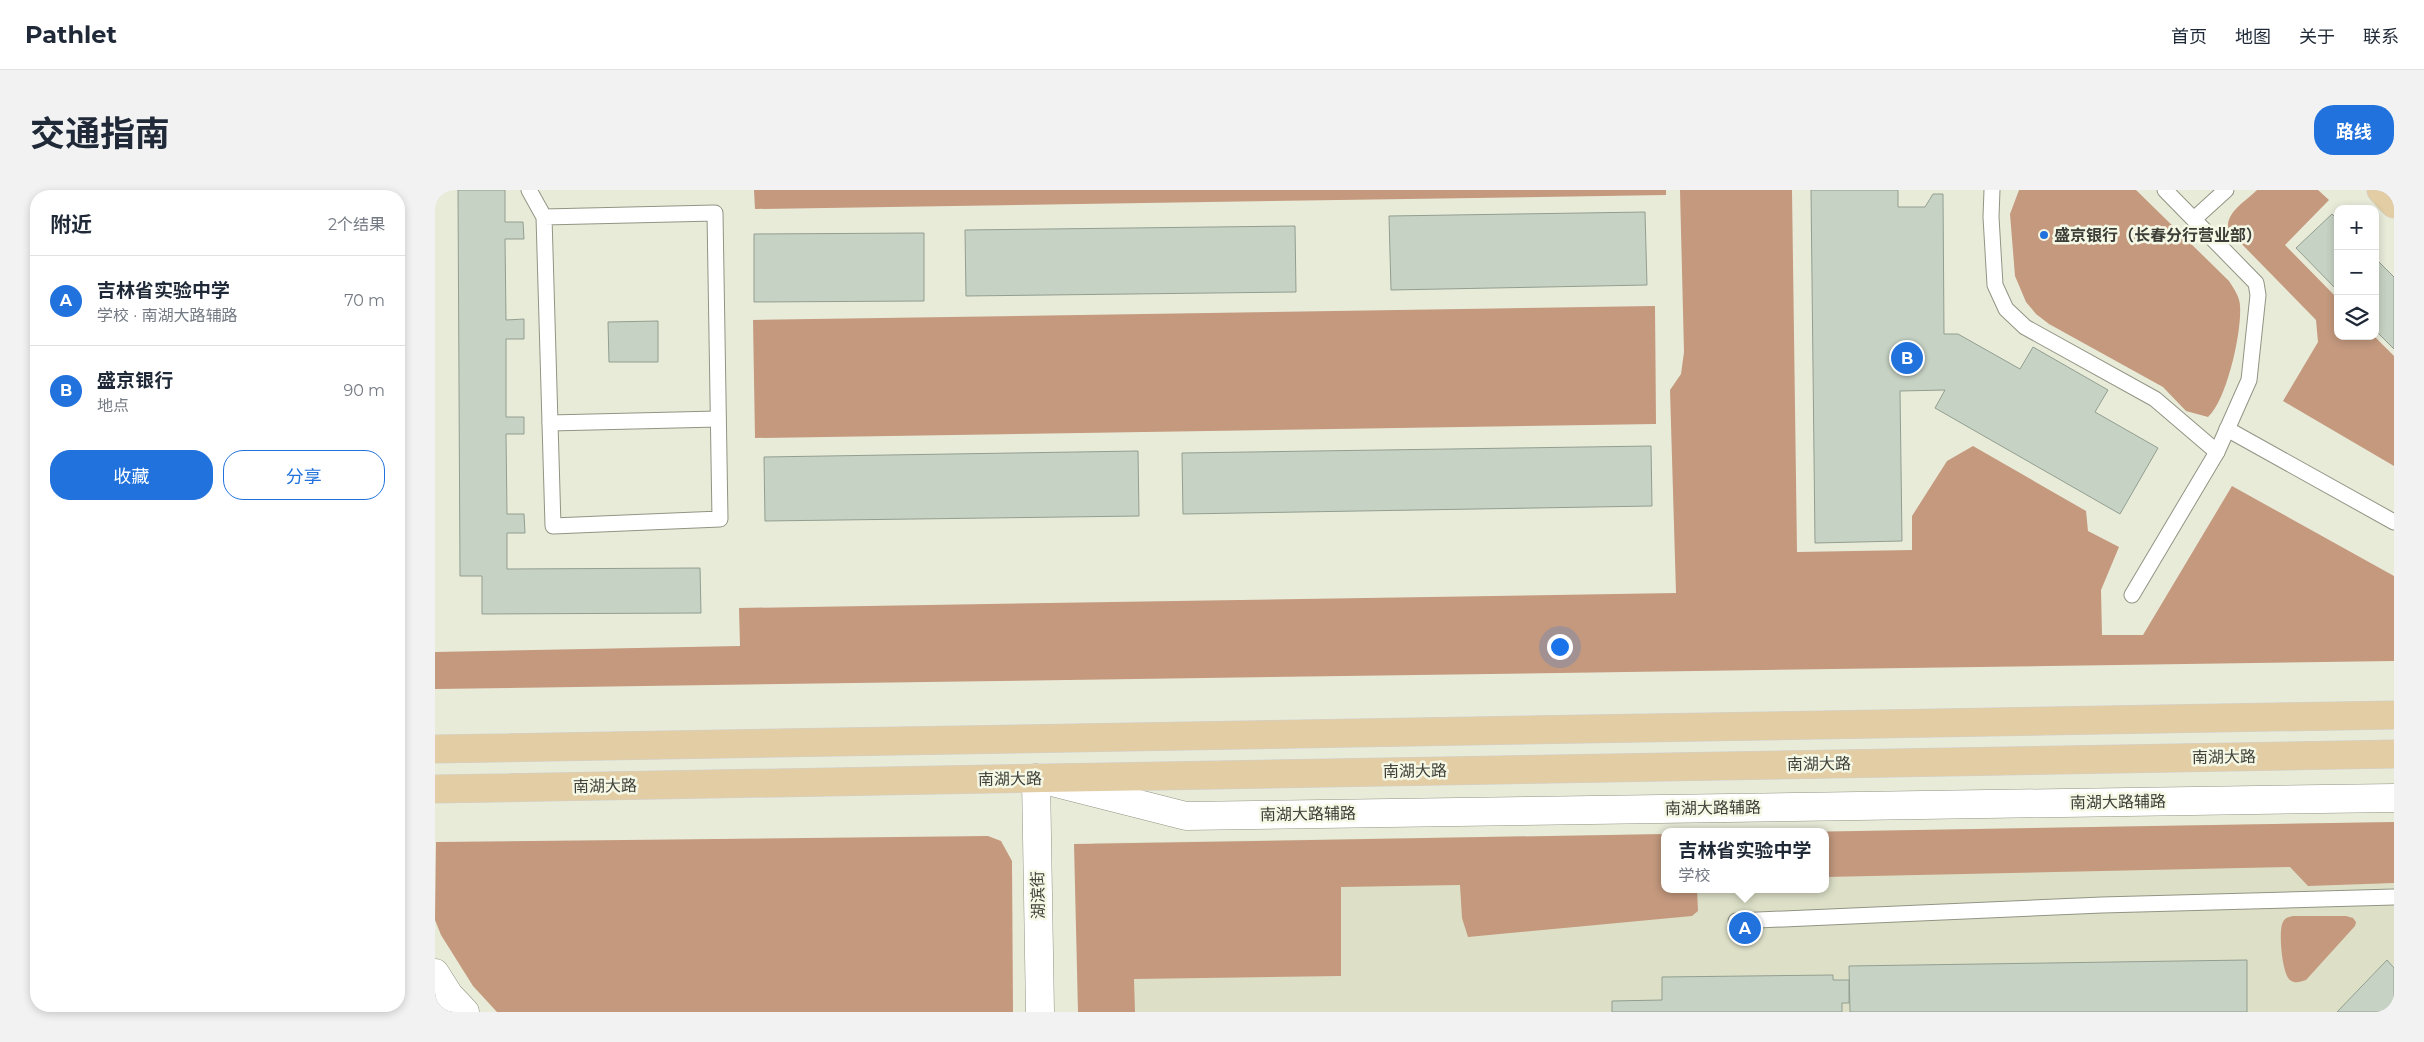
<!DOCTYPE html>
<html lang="zh">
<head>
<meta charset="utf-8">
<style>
	:root { --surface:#fff; --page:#f2f2f3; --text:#1f2937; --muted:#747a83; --line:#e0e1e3; --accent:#2172dc }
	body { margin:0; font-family:Montserrat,"Noto Sans SC",sans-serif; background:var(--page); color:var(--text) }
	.controls { position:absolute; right:15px; top:15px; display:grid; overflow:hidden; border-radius:10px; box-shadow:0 2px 8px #0003 }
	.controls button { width:45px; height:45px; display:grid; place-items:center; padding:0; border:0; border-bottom:1px solid var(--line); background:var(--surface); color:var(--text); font:25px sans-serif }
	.you { position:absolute; left:1124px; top:456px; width:18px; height:18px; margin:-12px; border:4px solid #fff; border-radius:50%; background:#1a73e8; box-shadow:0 0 0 8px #1a73e833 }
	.badge { display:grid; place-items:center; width:32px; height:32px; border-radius:50%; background:var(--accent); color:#fff; font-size:16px; font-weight:700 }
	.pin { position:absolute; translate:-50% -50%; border:2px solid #fff; box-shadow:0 1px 5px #0006 }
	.popup { position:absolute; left:1226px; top:638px; width:168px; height:65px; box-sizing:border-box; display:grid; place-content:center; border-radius:10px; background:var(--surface); filter:drop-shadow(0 1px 4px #0005); font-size:16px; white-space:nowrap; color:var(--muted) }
	.popup b { font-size:19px; color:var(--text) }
	.popup::after { content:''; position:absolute; left:50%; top:100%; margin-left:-10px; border:10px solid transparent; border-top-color:var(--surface) }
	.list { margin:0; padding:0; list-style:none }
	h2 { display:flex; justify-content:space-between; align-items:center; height:65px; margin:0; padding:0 20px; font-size:21px }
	h2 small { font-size:16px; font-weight:400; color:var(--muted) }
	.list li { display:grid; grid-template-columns:32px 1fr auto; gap:15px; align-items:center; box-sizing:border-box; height:90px; padding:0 20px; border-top:1px solid var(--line) }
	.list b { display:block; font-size:19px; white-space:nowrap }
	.list p { margin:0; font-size:16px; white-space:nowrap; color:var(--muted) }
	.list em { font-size:16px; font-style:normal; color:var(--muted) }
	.actions { display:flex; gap:10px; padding:15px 20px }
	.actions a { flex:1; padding:11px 0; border:1px solid var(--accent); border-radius:20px; text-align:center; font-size:18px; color:var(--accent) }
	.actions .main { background:var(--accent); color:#fff }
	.icon { flex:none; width:28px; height:28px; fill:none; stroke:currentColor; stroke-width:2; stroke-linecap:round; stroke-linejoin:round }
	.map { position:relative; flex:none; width:1959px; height:822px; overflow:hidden; border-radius:20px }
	header { display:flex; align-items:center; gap:30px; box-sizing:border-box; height:70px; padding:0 25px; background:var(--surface); border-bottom:1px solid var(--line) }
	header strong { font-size:24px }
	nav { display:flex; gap:28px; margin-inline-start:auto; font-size:18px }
	.intro { display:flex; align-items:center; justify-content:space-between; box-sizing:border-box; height:120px; padding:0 30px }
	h1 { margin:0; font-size:35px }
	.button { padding:12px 22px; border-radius:20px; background:var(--accent); color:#fff; font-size:18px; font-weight:700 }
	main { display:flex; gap:30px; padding:0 30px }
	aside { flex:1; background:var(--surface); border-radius:20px; box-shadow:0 2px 8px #0003 }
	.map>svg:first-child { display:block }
	.built { fill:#dde0c7 }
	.forest { fill:#c4997e }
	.building { fill:#c6d2c4; stroke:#929e90 }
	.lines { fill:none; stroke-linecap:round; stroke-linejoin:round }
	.service-casing { stroke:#929484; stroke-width:17 }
	.tertiary-casing { stroke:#929484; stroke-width:29 }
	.primary-casing { stroke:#d0d0cf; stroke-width:29 }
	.service { stroke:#fff; stroke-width:15 }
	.tertiary { stroke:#fff; stroke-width:28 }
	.primary { stroke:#e2cda4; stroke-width:28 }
	.poi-dot { fill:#2172dc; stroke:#f6f8e6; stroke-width:2 }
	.labels { text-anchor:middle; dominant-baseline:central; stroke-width:5; stroke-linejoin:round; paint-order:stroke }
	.poi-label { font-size:16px; font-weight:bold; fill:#3c3d36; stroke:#f6f8e6; text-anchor:start }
	.street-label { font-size:16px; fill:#3c3d36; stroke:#f6f8e6 }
</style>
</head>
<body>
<header>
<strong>Pathlet</strong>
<nav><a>首页</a><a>地图</a><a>关于</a><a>联系</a></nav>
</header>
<div class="intro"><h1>交通指南</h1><a class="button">路线</a></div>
<main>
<aside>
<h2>附近<small>2个结果</small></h2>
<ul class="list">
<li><span class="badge">A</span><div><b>吉林省实验中学</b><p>学校 · 南湖大路辅路</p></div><em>70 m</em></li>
<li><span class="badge">B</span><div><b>盛京银行</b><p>地点</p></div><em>90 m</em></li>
</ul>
<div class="actions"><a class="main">收藏</a><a>分享</a></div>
</aside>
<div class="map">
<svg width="1959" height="822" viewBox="0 0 1959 822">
	<rect width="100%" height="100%" fill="#e9ebd9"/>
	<!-- built -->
	<polygon class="built" points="1959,632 1959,822 662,822 659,653 1230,644 1230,699 1390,699 1390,642 1365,642"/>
	<!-- forest -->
	<g class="forest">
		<polygon points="319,0 1231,0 1231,5 320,19"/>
		<polygon points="1245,0 1357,0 1362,362 1477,360 1477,326 1512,271 1538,256 1651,321 1653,341 1684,357 1666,400 1667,445 1708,445 1797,296 1959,386 1959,471 0,499 0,462 305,456 304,418 1241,403 1235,200 1246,184 1249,162"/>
		<path d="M 1584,0 L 1701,0 L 1794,91 C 1799,99 1805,107 1805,116 C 1807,141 1792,210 1773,227 L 1751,221 L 1728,197 L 1614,134 L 1601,124 L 1591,112 L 1580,86 L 1575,24 Z"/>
		<path d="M 1822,0 L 1883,0 L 1894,10 L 1850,55 L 1903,109 L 1903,146 L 1939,146 L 1959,166 L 1959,276 L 1848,211 L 1883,152 L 1881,130 L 1794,41 C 1788,24 1811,11 1822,0 Z"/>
		<polygon points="1220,116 1221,234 320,248 318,130"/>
		<polygon points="1959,632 1959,693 1873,696 1855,677 1390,687 1390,642 1365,642"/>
		<polygon points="1230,644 1230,699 1262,699 1263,721 1257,726 1033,747 1027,728 1025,695 906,697 906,786 699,789 700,822 643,822 639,654"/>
		<polygon points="553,646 566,651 577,671 578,822 62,822 38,796 6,745 0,730 1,652"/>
		<path d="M 1858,726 L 1911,726 L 1918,728 L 1921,732 L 1920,736 L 1871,790 C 1865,792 1860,794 1855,790 C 1847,785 1843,740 1848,732 C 1850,728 1853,727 1858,726 Z"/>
	</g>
	<!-- building -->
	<g class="building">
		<polygon points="23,0 70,0 70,32 88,32 89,49 70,49 71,130 89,129 89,149 71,149 71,227 89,227 89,244 71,244 72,324 89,324 90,343 72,343 72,379 265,378 266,423 47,424 47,386 25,386"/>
		<polygon points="1376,0 1463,0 1463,17 1490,17 1498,4 1508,4 1509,144 1523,144 1585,179 1598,157 1673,200 1660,222 1723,258 1685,324 1500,218 1510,200 1465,201 1467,351 1380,353"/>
		<polygon points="1210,22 1212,95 956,100 954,26"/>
		<polygon points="1897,24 1903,30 1903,101 1861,58"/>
		<polygon points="860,36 861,102 531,106 530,40"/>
		<polygon points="489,43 489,111 319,112 319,44"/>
		<polygon points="1940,68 1959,87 1959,159 1940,140"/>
		<polygon points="223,131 223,172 174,172 173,132"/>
		<polygon points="1216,256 1217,316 748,324 747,263"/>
		<polygon points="703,261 704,326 330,331 329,267"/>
		<polygon points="1812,770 1812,822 1415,822 1414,776"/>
		<polygon points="1952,770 1959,778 1959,822 1902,822"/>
		<polygon points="1398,785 1398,790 1414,790 1414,813 1407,813 1407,822 1177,822 1177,811 1227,810 1227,787"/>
	</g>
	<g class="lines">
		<defs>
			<g id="service">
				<polyline points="94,0 109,27 118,336 285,329 280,23 109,27"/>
				<polyline points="1557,0 1556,27 1560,95 1571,119 1590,137 1720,209 1782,262"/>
				<polyline points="1759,29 1791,0"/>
				<polyline points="115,233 283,229"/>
				<polyline points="1792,239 1959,332"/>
				<polyline points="1697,405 1782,262 1814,190 1823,105 1821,93 1730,0"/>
				<polyline points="1301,731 1667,715 1959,707"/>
			</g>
			<g id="tertiary">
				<polyline points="0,783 14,805 30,822"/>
				<polyline points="605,822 601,588 751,626 1959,608"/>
			</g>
			<g id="primary">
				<polyline points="1946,0 1959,14"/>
				<polyline points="0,559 1959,525"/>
				<polyline points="0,599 1959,564"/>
			</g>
		</defs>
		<!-- service casing -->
		<use href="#service" class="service-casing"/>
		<!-- tertiary casing -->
		<use href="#tertiary" class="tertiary-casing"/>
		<!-- primary casing -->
		<use href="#primary" class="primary-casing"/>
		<!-- service -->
		<use href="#service" class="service"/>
		<!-- tertiary -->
		<use href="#tertiary" class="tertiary"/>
		<!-- primary -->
		<use href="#primary" class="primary"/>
	</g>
	<!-- markers -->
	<circle class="poi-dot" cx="1609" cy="45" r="5"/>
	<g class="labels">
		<!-- poi labels -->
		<g class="poi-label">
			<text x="1619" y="45">盛京银行（长春分行营业部）</text>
		</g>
		<!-- street labels -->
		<g class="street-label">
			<text transform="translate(1789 567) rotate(-1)">南湖大路</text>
			<text transform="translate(1384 574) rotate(-1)">南湖大路</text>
			<text transform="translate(980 581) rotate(-1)">南湖大路</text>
			<text transform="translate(575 589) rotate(-1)">南湖大路</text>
			<text transform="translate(170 596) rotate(-1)">南湖大路</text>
			<text transform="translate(1683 612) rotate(-1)">南湖大路辅路</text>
			<text transform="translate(1278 618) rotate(-1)">南湖大路辅路</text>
			<text transform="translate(873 624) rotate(-1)">南湖大路辅路</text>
			<text transform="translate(603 705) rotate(-91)">湖滨街</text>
		</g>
	</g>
</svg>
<div class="controls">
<button>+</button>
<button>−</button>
<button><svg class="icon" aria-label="layers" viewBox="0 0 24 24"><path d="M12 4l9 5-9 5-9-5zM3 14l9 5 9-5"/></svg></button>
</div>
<div class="you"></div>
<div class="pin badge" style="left:1310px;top:738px">A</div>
<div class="popup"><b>吉林省实验中学</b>学校</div>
<div class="pin badge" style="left:1472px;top:168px">B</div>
</div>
</main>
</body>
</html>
